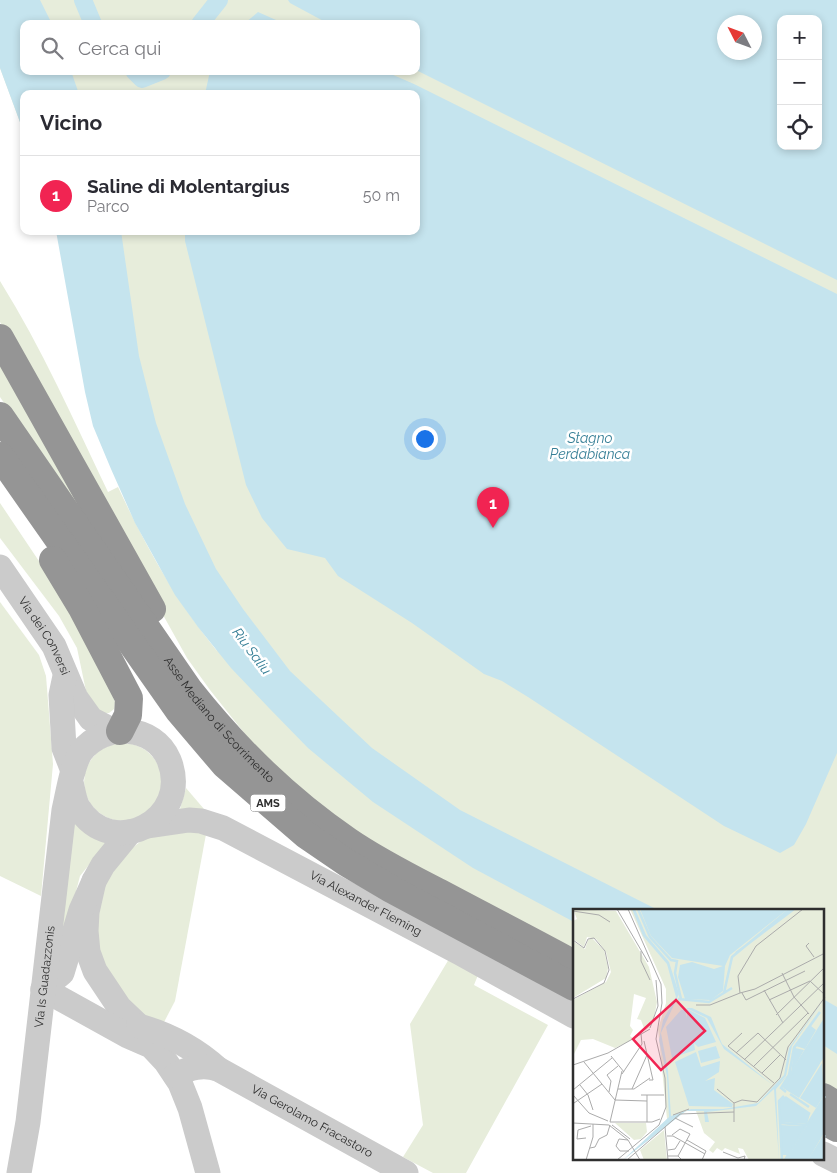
<!DOCTYPE html>
<html lang="it">
<head>
<meta charset="utf-8">
<style>
	:root { --surface:#fff; --page:#f2f2f3; --text:#2b2b33; --muted:#7c7c81; --line:#e1e1e2; --accent:#f12452 }
	body { margin:0; font-family:Raleway,sans-serif; background:var(--page); color:var(--text) }
	.controls { position:absolute; right:15px; top:15px; display:grid; overflow:hidden; border-radius:10px; box-shadow:0 2px 8px #0003 }
	.controls button { width:45px; height:45px; display:grid; place-items:center; padding:0; border:0; border-bottom:1px solid var(--line); background:var(--surface); color:var(--text); font:25px sans-serif }
	.compass { position:absolute; left:717px; top:15px; width:45px; height:45px; border-radius:50%; background:var(--surface); box-shadow:0 2px 8px #0003; rotate:312deg }
	.you { position:absolute; left:424px; top:438px; width:18px; height:18px; margin:-12px; border:4px solid #fff; border-radius:50%; background:#1a73e8; box-shadow:0 0 0 8px #1a73e833 }
	.badge { display:grid; place-items:center; width:32px; height:32px; border-radius:50%; background:var(--accent); color:#fff; font-size:16px; font-weight:700 }
	.pin { position:absolute; translate:-50% -41px; filter:drop-shadow(0 1px 2px #0008) }
	.pin::after { content:''; position:absolute; top:26px; width:18px; height:15px; background:inherit; clip-path:polygon(0 0,100% 0,50% 100%) }
	.list { margin:0; padding:0; list-style:none }
	h2 { display:flex; justify-content:space-between; align-items:center; height:65px; margin:0; padding:0 20px; font-size:21px }
	h2 small { font-size:16px; font-weight:400; color:var(--muted) }
	.list li { display:grid; grid-template-columns:32px 1fr auto; gap:15px; align-items:center; box-sizing:border-box; height:80px; padding:0 20px; border-top:1px solid var(--line) }
	.list b { display:block; font-size:19px; white-space:nowrap }
	.list p { margin:0; font-size:16px; white-space:nowrap; color:var(--muted) }
	.list em { font-size:16px; font-style:normal; color:var(--muted) }
	.icon { flex:none; width:28px; height:28px; fill:none; stroke:currentColor; stroke-width:2; stroke-linecap:round; stroke-linejoin:round }
	.map { position:relative; flex:none; width:837px; height:1173px; overflow:hidden }
	.search { position:absolute; background:var(--surface); box-shadow:0 2px 8px #0003; left:20px; top:20px; width:400px; height:55px; display:flex; align-items:center; gap:12px; box-sizing:border-box; padding:0 18px; border-radius:10px; color:var(--muted); font-size:19px }
	.panel { position:absolute; background:var(--surface); box-shadow:0 2px 8px #0003; left:20px; top:90px; width:400px; height:145px; border-radius:10px }
	.map>svg:first-child { display:block }
	.green { fill:#e7eddb; fill-rule:evenodd }
	.water { fill:#c5e4ee; fill-rule:evenodd }
	.lines { fill:none; stroke-linecap:round; stroke-linejoin:round }
	.canal { stroke:#c5e4ee; stroke-width:18 }
	.minor { stroke:#cbcbcb; stroke-width:25 }
	.highway { stroke:#959595; stroke-width:28 }
	.labels { text-anchor:middle; dominant-baseline:central; stroke-width:5; stroke-linejoin:round; paint-order:stroke }
	.shield { fill:#fff; stroke:#6d6d6d; stroke-width:1 }
	.shield-label { font-size:11px; font-weight:bold; fill:#2e2e2e }
	.street-label { font-size:12px; fill:#2e2e2e; stroke:#fff }
	.water-label { font-size:14px; font-style:italic; fill:#367f96; stroke:#fff }
	.inset-river { fill:none; stroke:#c5e4ee; stroke-width:2.5 }
	.inset-road { fill:none; stroke:#ababab; stroke-width:1 }
	.view { fill:#f12452; fill-opacity:0.15; stroke:#f12452; stroke-width:2.5 }
	.inset-edge { fill:none; stroke:#2e2e2e; stroke-width:2.5 }
</style>
</head>
<body>
<div class="map">
<svg width="837" height="1173" viewBox="0 0 837 1173">
	<rect width="100%" height="100%" fill="#fff"/>
	<!-- green -->
	<g class="green">
		<path d="M 0,0 L 837,0 L 837,1092 L 823,1084 L 823,910 L 574,910 L 574,953 L 367,841 L 318,807 L 253,744 L 210,690 L 187,658 L 0,322 L 0,281 C 42,348 74,421 108,492 L 118,487 C 146,547 175,599 217,651 L 62,231 L 416,231 L 416,94 L 24,94 L 24,133 L 0,68 ZM 781,19 L 818,19 L 818,146 L 781,146 ZM 724,22 L 754,22 L 754,52 L 724,52 ZM 24,24 L 416,24 L 416,71 L 24,71 Z"/>
		<polygon points="0,354 93,531 0,397"/>
		<polygon points="0,503 55,585 110,689 115,702 114,709 109,713 100,713 86,691 77,648 59,616 0,538"/>
		<polygon points="0,602 39,655 46,676 53,764 41,896 0,876"/>
		<circle cx="123" cy="782" r="39"/>
		<polygon points="186,788 204,809 180,809"/>
		<polygon points="78,823 108,841 80,876 58,961 73,824"/>
		<polygon points="207,829 175,1001 162,1026 131,1007 103,974 93,908 103,875 124,854 148,836"/>
		<polygon points="449,959 478,975 474,985 548,1025 466,1173 433,1173 403,1157 423,1125 410,1024"/>
	</g>
	<!-- water -->
	<g class="water">
		<polygon points="0,0 40,0 52,24 24,24 24,71 71,71 79,94 24,94 24,133 0,68"/>
		<path d="M 288,0 L 837,0 L 837,280 L 416,70 L 416,24 L 329,24 L 290,3 ZM 781,19 L 818,19 L 818,146 L 781,146 ZM 754,22 L 754,52 L 724,52 L 724,22 Z"/>
		<polygon points="258,12 285,24 244,24"/>
		<polygon points="210,71 384,71 414,84 837,294 837,753 806,824 794,845 780,853 724,826 528,697 502,681 484,674 412,623 338,576 325,558 287,549 262,518 246,485 185,241 185,231 416,231 416,94 205,94"/>
		<polygon points="56,231 121,231 139,356 156,423 185,504 216,569 243,609 290,671 372,748 460,810 658,910 574,910 574,922 473,868 373,802 308,748 269,708 231,668 198,627 175,595 135,523 111,469 93,426 85,392"/>
		<polygon points="823,999 837,1007 837,1054 823,1045"/>
	</g>
	<g class="lines">
		<!-- canal -->
		<g class="canal">
			<polyline points="83,0 93,24"/>
			<polyline points="200,24 219,0"/>
			<polyline points="134,71 142,79 162,71"/>
		</g>
		<!-- minor -->
		<g class="minor">
			<path id="s1" d="M 0,567 L 54,646 L 76,698 L 91,719 L 114,731"/>
			<polyline points="65,676 61,695 64,748 73,771"/>
			<path id="s2" d="M 148,826 L 189,820 L 201,821 L 223,828 L 460,953 L 574,1016"/>
			<polyline points="94,881 87,912 86,931 88,952 95,971 119,1007 139,1026 149,1043"/>
			<polyline points="43,989 128,1036 151,1046 166,1062 180,1083 190,1108 208,1173"/>
			<polyline points="43,989 62,973 81,910 94,881 103,865 130,832"/>
			<path d="M 139,1026 C 167,1034 196,1049 218,1069"/>
			<path id="s3" d="M 175,1075 C 190,1068 202,1064 218,1069 L 406,1173"/>
			<polyline points="823,1154 837,1161"/>
			<path id="s4" d="M 19,1173 L 28,1122 L 64,810 C 68,793 72,765 81,752 C 104,722 154,724 169,760 C 193,820 111,862 78,807 C 74,800 73,790 71,782"/>
		</g>
		<!-- highway -->
		<g class="highway">
			<polyline points="0,338 152,609"/>
			<path id="s5" d="M 0,416 L 189,690 C 234,747 288,800 348,841 C 377,861 409,877 440,893 C 485,917 530,940 574,964"/>
			<polyline points="0,456 179,711 225,765 306,835 347,863 391,889 574,987"/>
			<polyline points="53,560 82,608 129,698 128,715 120,731"/>
			<polyline points="823,1097 837,1105"/>
			<polyline points="823,1120 837,1128"/>
		</g>
	</g>
	<g class="labels">
		<!-- shield labels -->
		<rect class="shield" x="250.5" y="794.5" width="35" height="17" rx="4"/>
		<g class="shield-label">
			<text x="268" y="803">AMS</text>
		</g>
		<!-- street labels -->
		<g class="street-label">
			<text stroke="none"><textPath href="#s1" startOffset="82">Via dei Conversi</textPath></text>
			<text stroke="none"><textPath href="#s5" startOffset="375">Asse Mediano di Scorrimento</textPath></text>
			<text stroke="none"><textPath href="#s2" startOffset="238">Via Alexander Fleming</textPath></text>
			<text stroke="none"><textPath href="#s4" startOffset="198">Via Is Guadazzonis</textPath></text>
			<text stroke="none"><textPath href="#s3" startOffset="152">Via Gerolamo Fracastoro</textPath></text>
		</g>
		<!-- water labels -->
		<g class="water-label">
			<text x="590" y="438">Stagno<tspan x="590" dy="16">Perdabianca</tspan></text>
			<text transform="translate(252 651) rotate(53)">Riu Saliu</text>
		</g>
	</g>
	<!-- overview -->
	<g transform="translate(573 909)">
		<rect width="251" height="251" fill="#fff"/>
		<path d="M 0,0 L 43,2 L 76,58 L 84,93 L 80,114 L 72,122 L 68,111 L 64,110 L 73,89 L 61,85 L 57,117 L 60,121 L 57,127 L 61,130 L 42,139 L 20,130 L 8,131 L 0,147 L 0,91 L 33,73 L 38,63 L 33,43 L 23,30 L 14,28 L 11,38 L 0,30 L 0,12 L 4,10 ZM 57,0 L 251,0 L 251,251 L 176,251 L 170,240 L 165,239 L 167,245 L 152,239 L 149,242 L 144,239 L 140,244 L 136,241 L 142,233 L 131,224 L 123,202 L 114,202 L 94,210 L 85,120 L 93,94 L 93,80 ZM 19,29 L 31,41 L 35,59 L 33,69 L 0,89 L 0,32 L 12,40 L 15,31 ZM 42,214 L 73,214 L 74,223 L 68,230 L 61,231 ZM 91,221 L 94,251 L 71,251 L 67,241 Z" fill="#e7eddb"/>
		<path d="M 59,0 L 62,0 L 73,26 L 96,53 L 106,85 L 88,124 L 95,162 L 98,207 L 118,200 L 150,200 L 185,194 L 211,166 L 216,139 L 251,90 L 219,137 L 213,167 L 203,177 L 215,166 L 220,138 L 251,95 L 220,139 L 215,166 L 203,180 L 206,251 L 201,180 L 183,197 L 134,203 L 136,213 L 132,213 L 131,202 L 113,202 L 50,251 L 96,208 L 94,167 L 86,131 L 90,111 L 103,88 L 94,55 L 70,27 ZM 67,0 L 215,0 L 157,46 L 152,57 L 150,82 L 138,91 L 112,90 L 105,68 L 107,56 L 119,53 L 141,60 L 150,57 L 99,49 L 78,27 ZM 113,99 L 119,99 L 138,108 L 149,135 L 200,176 L 151,140 L 134,109 ZM 108,101 L 112,101 L 114,109 L 114,100 L 132,109 L 143,133 L 125,138 L 121,134 L 122,141 L 99,149 L 93,118 ZM 251,111 L 251,148 L 226,189 L 210,179 ZM 238,117 L 243,121 L 232,140 L 223,137 ZM 143,137 L 147,149 L 128,154 L 125,142 ZM 222,139 L 231,141 L 218,164 L 221,140 ZM 123,143 L 128,158 L 147,152 L 146,163 L 132,172 L 142,169 L 141,181 L 160,195 L 159,198 L 116,197 L 102,153 ZM 249,154 L 251,186 L 243,199 L 227,189 ZM 212,188 L 237,205 L 234,215 L 207,213 L 206,192 ZM 251,188 L 251,224 L 235,251 L 213,251 ZM 207,216 L 232,217 L 214,246 L 209,246 ZM 251,227 L 251,251 L 237,251 Z" fill="#c5e4ee"/>
		<path class="inset-river" d="M 65,0 L 77,28 L 98,51 L 104,52 L 102,64 L 108,90M 163,44 L 221,0M 151,84 L 159,48 L 217,0M 105,90 L 136,93 L 159,79M 210,178 L 252,110M 213,183 L 208,179 L 216,166 L 221,139 L 247,103M 217,185 L 236,198M 212,188 L 237,205M 207,214 L 233,216 L 212,251M 234,216 L 252,187M 209,251 L 206,192 L 211,187M 236,251 L 252,226"/>
		<path class="inset-road" d="M 44,0 L 75,53M 0,2 L 26,6 L 37,13M 0,31 L 11,39 L 15,30 L 21,29 L 32,42 L 36,61 L 31,74 L 0,90M 236,34 L 233,37 L 241,48M 68,42 L 68,52 L 77,71M 209,64 L 221,88 L 236,105M 191,81 L 210,114M 167,84 L 182,80 L 252,44M 169,84 L 173,91 L 232,62M 196,91 L 237,72 L 252,86M 123,96 L 137,96 L 167,84 L 165,67 L 183,37 L 230,0M 203,106 L 252,58M 77,119 L 85,97 L 83,71M 71,132 L 80,171 L 76,171M 155,137 L 201,174M 155,137 L 169,124M 163,144 L 185,124 L 213,151M 38,147 L 51,163M 171,151 L 252,73M 11,153 L 42,191M 0,156 L 35,144 L 77,120M 180,158 L 235,104M 189,164 L 207,146M 49,165 L 69,135 L 68,125M 7,176 L 15,186 L 20,201M 45,180 L 61,180 L 77,169M 59,180 L 74,146M 144,180 L 161,194M 0,181 L 39,149M 36,183 L 38,172 L 34,166 L 45,157M 0,186 L 16,204 L 35,212M 68,186 L 91,186M 74,186 L 74,213M 42,191 L 74,192M 1,194 L 29,175M 161,194 L 169,191 L 184,193 L 207,169 L 215,138 L 252,88M 100,206 L 116,200M 102,209 L 120,218M 37,213 L 79,213 L 87,210M 37,213 L 49,162M 161,213 L 161,194M 0,214 L 36,216 L 55,231 L 67,251M 39,216 L 57,230M 92,218 L 95,251M 99,226 L 107,220 L 117,225 L 105,247M 94,227 L 100,227 L 132,245M 13,229 L 4,230 L 5,221 L 18,217M 55,231 L 46,230 L 43,237 L 47,242 L 56,242M 114,231 L 133,242 L 129,251M 17,239 L 22,238 L 26,230 L 34,226 L 37,216M 95,241 L 102,240 L 107,232M 150,243 L 165,249 L 172,247 L 171,251M 95,247 L 105,247 L 109,251M 13,251 L 20,228 L 20,215M 44,251 L 86,216 L 93,198 L 92,169 L 83,130 L 89,94 L 88,75 L 55,0M 54,251 L 107,205 L 161,203"/>
		<path class="view" d="M 103,91 L 132,122 L 88,161 L 60,130 Z"/>
		<rect width="251" height="251" class="inset-edge"/>
	</g>
</svg>
<div class="controls">
<button>+</button>
<button>−</button>
<button><svg class="icon" aria-label="locate" viewBox="0 0 24 24"><circle cx="12" cy="12" r="6"/><path d="M12 2v4M12 18v4M2 12h4M18 12h4"/></svg></button>
</div>
<svg class="compass" viewBox="-18 -18 36 36"><path d="M0-13l5 13h-10z" fill="#e53935"/><path d="M0 13l5-13h-10z" fill="#7c7c81"/></svg>
<div class="you"></div>
<div class="pin badge" style="left:493px;top:528px">1</div>
<div class="search"><svg class="icon" aria-label="search" viewBox="0 0 24 24"><circle cx="10" cy="10" r="6"/><path d="M15 15l6 6"/></svg>Cerca qui</div>
<section class="panel">
<h2>Vicino<small></small></h2>
<ul class="list">
<li><span class="badge">1</span><div><b>Saline di Molentargius</b><p>Parco</p></div><em>50 m</em></li>
</ul>
</section>
</div>
</body>
</html>
